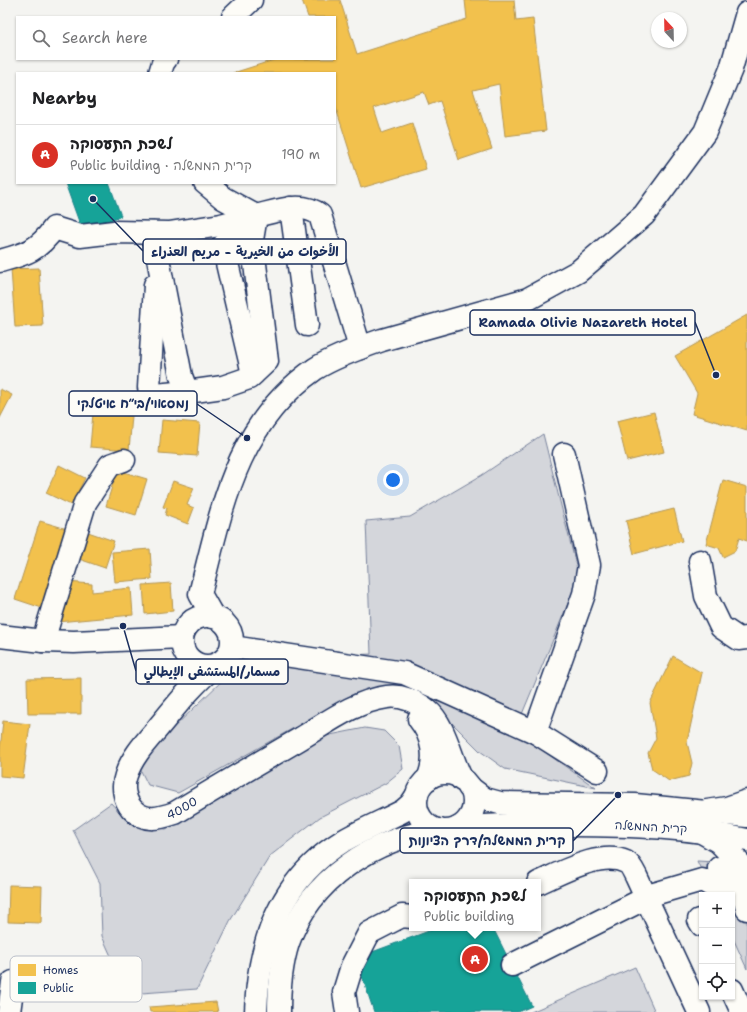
<!DOCTYPE html>
<html lang="en">
<head>
<meta charset="utf-8">
<style>
	:root { --surface:#fff; --page:#f6f6f6; --text:#202124; --muted:#757577; --line:#e0e0e0; --accent:#d93025 }
	body { margin:0; font-family:"Shantell Sans","Playpen Sans Arabic","Playpen Sans Hebrew",sans-serif; background:var(--page); color:var(--text) }
	.controls { position:absolute; right:12px; bottom:12px; display:grid; overflow:hidden; border-radius:0px; box-shadow:0 1px 3px #0004 }
	.controls button { width:36px; height:36px; display:grid; place-items:center; padding:0; border:0; border-bottom:1px solid var(--line); background:var(--surface); color:var(--text); font:20px sans-serif }
	.compass { position:absolute; left:651px; top:12px; width:36px; height:36px; border-radius:50%; background:var(--surface); box-shadow:0 1px 3px #0004; rotate:338deg }
	.you { position:absolute; left:393px; top:480px; width:14px; height:14px; margin:-10px; border:3px solid #fff; border-radius:50%; background:#1a73e8; box-shadow:0 0 0 6px #1a73e833 }
	.badge { display:grid; place-items:center; width:26px; height:26px; border-radius:50%; background:var(--accent); color:#fff; font-size:13px; font-weight:700 }
	.pin { position:absolute; translate:-50% -50%; border:2px solid #fff; box-shadow:0 1px 4px #0006 }
	.popup { position:absolute; left:409px; top:879px; width:132px; height:52px; box-sizing:border-box; display:grid; place-content:center; border-radius:0px; background:var(--surface); filter:drop-shadow(0 1px 3px #0005); font-size:13px; white-space:nowrap; color:var(--muted) }
	.popup b { font-size:15px; color:var(--text) }
	.popup::after { content:''; position:absolute; left:50%; top:100%; margin-left:-8px; border:8px solid transparent; border-top-color:var(--surface) }
	.list { margin:0; padding:0; list-style:none }
	h2 { display:flex; justify-content:space-between; align-items:center; height:52px; margin:0; padding:0 16px; font-size:17px }
	h2 small { font-size:13px; font-weight:400; color:var(--muted) }
	.list li { display:grid; grid-template-columns:26px 1fr auto; gap:12px; align-items:center; box-sizing:border-box; height:60px; padding:0 16px; border-top:1px solid var(--line) }
	.list b { display:block; font-size:15px; white-space:nowrap }
	.list p { margin:0; font-size:13px; white-space:nowrap; color:var(--muted) }
	.list em { font-size:13px; font-style:normal; color:var(--muted) }
	.icon { flex:none; width:22px; height:22px; fill:none; stroke:currentColor; stroke-width:2; stroke-linecap:round; stroke-linejoin:round }
	.map { position:relative; flex:none; width:747px; height:1012px; overflow:hidden }
	.search { position:absolute; background:var(--surface); box-shadow:0 1px 3px #0004; left:16px; top:16px; width:320px; height:44px; display:flex; align-items:center; gap:10px; box-sizing:border-box; padding:0 14px; border-radius:0px; color:var(--muted); font-size:15px }
	.panel { position:absolute; background:var(--surface); box-shadow:0 1px 3px #0004; left:16px; top:72px; width:320px; height:112px; border-radius:0px }
	.map>svg:first-child { display:block }
	.green { fill:#d4d6db; stroke:#78829c }
	.homes { fill:#f2c14e; stroke:#b29553 }
	.public { fill:#17a398; stroke:#188087 }
	.lines { fill:none; stroke-linecap:round; stroke-linejoin:round }
	.minor-casing { stroke:#1b2f5e; stroke-width:25 }
	.highway-casing { stroke:#1b2f5e; stroke-width:25 }
	.minor { stroke:#fdfcf7; stroke-width:22 }
	.highway { stroke:#fdfcf7; stroke-width:22 }
	.labels { text-anchor:middle; dominant-baseline:central; stroke-width:4; stroke-linejoin:round; paint-order:stroke }
	.street-label { font-size:12px; fill:#1b2f5e; stroke:#fdfcf7 }
	.key { fill:#fdfcf7; stroke:#b9bec9; stroke-width:1 }
	.key-label { font-size:11px; fill:#1b2f5e }
	.leader { fill:none; stroke:#1b2f5e; stroke-width:1.5 }
	.callout-dot { fill:#1b2f5e; stroke:#fdfcf7; stroke-width:1.5 }
	.callout { fill:#fdfcf7; stroke:#1b2f5e; stroke-width:1.5 }
	.callout-label { font-size:13px; text-anchor:middle; font-weight:bold; fill:#1b2f5e }
</style>
</head>
<body>
<div class="map">
<svg width="747" height="1012" viewBox="0 0 747 1012">
	<rect width="100%" height="100%" fill="#f4f4f1"/>
	<filter id="ink" filterUnits="userSpaceOnUse"><feTurbulence type="fractalNoise" baseFrequency=".025" numOctaves="2"/><feDisplacementMap in="SourceGraphic" scale="8" xChannelSelector="R" yChannelSelector="G"/><feConvolveMatrix kernelMatrix="1 2 1 2 8 2 1 2 1" color-interpolation-filters="sRGB"/></filter>
	<g filter="url(#ink)">
		<!-- green -->
		<g class="green">
			<polygon points="543,434 579,577 515,731 596,788 505,769 480,751 422,693 387,687 340,702 178,793 148,785 137,763 227,676 251,660 371,654 366,521 410,517 482,475"/>
			<polygon points="365,728 384,731 399,746 403,769 386,783 320,817 270,856 230,921 197,989 128,994 102,936 100,883 73,830 111,803 129,823 166,829 325,736"/>
			<polygon points="697,861 715,862 747,891 747,969 732,936 732,895 713,895"/>
			<polygon points="635,967 655,1012 531,1012"/>
		</g>
		<!-- homes -->
		<g class="homes">
			<polygon points="302,0 340,0 357,54 467,19 465,0 514,0 516,21 533,19 546,131 505,136 499,84 473,90 492,149 459,160 440,101 429,105 424,92 374,108 382,133 412,123 426,169 361,188 335,105 335,73 233,73 277,59 335,59 335,17 308,17"/>
			<polygon points="39,268 43,326 15,327 11,269"/>
			<polygon points="747,315 747,431 692,414 697,393 675,356"/>
			<polygon points="0,389 12,395 0,418"/>
			<polygon points="654,412 664,452 627,461 617,421"/>
			<polygon points="93,413 132,416 129,450 90,447"/>
			<polygon points="162,420 200,423 197,456 159,453"/>
			<polygon points="59,465 85,478 71,505 46,493"/>
			<polygon points="117,470 147,479 136,515 106,506"/>
			<polygon points="723,480 747,487 747,541 739,538 735,551 723,557 719,548 706,544"/>
			<polygon points="173,481 194,488 187,505 194,508 188,524 165,515 167,508 163,507"/>
			<polygon points="674,509 682,541 634,554 626,521"/>
			<polygon points="40,521 67,529 42,608 15,599"/>
			<polygon points="88,532 114,541 105,568 79,559"/>
			<polygon points="150,549 152,579 115,582 112,552"/>
			<polygon points="67,582 92,584 92,592 131,588 133,615 58,622"/>
			<polygon points="171,583 173,611 145,614 143,585"/>
			<polygon points="673,656 702,673 687,742 692,763 689,776 669,781 652,769 648,753 656,738 650,703"/>
			<polygon points="81,678 81,714 28,714 27,679"/>
			<polygon points="3,721 30,724 23,778 0,776 0,750"/>
			<polygon points="9,885 42,886 41,923 8,922"/>
			<polygon points="216,1002 218,1012 150,1012 149,1007"/>
		</g>
		<!-- public -->
		<g class="public">
			<polygon points="65,183 109,183 121,216 82,230"/>
			<polygon points="437,928 493,928 532,1006 518,1012 374,1012 356,958"/>
		</g>
		<g class="lines">
			<defs>
				<g id="minor">
					<polyline points="233,17 251,0"/>
					<polyline points="160,73 163,63 166,59"/>
					<path d="M 205,183 L 223,198 L 256,216 C 277,211 302,201 320,215 L 360,348"/>
					<polyline points="291,208 307,325"/>
					<polyline points="153,233 181,376 187,392 223,387 249,378 267,361 252,240 256,216"/>
					<path d="M 0,261 C 25,254 38,251 54,228 L 80,236 L 114,232 L 169,233 L 221,225 L 256,216"/>
					<polyline points="155,285 149,388 155,395 187,392"/>
					<polyline points="253,374 223,246 254,218"/>
					<polyline points="700,561 706,596 721,627 739,639 747,638"/>
					<circle cx="207" cy="641" r="25"/>
					<path d="M 213,617 L 200,594 C 222,508 236,424 315,369 C 332,358 362,347 382,340 L 528,299 L 579,271 L 644,215 L 705,132 L 731,69 L 747,13"/>
					<polyline points="0,636 43,641 74,642 182,637"/>
					<polyline points="43,641 85,503 110,465 124,460"/>
					<polyline points="232,647 404,673 535,732 597,771"/>
					<path id="s1" d="M 217,664 C 193,684 176,706 157,729 C 145,743 132,757 126,775 C 122,786 124,800 132,809 C 145,823 160,818 175,813 C 216,788 257,764 298,740 C 325,724 355,701 387,697 C 401,695 416,701 427,710 C 445,724 451,759 462,780"/>
					<path d="M 419,719 C 433,736 437,759 428,779"/>
					<polyline points="535,732 584,594 589,565 564,454"/>
					<circle cx="445" cy="802" r="29"/>
					<polyline points="469,787 485,799 500,803 635,805 747,816"/>
					<path d="M 458,828 C 495,824 533,824 571,825 C 630,825 689,827 747,840"/>
					<path d="M 538,883 C 561,873 601,850 626,862 C 630,864 634,872 636,876 L 699,1012"/>
					<polyline points="747,885 719,868 724,877 743,892 747,909"/>
					<polyline points="699,920 702,925"/>
					<polyline points="512,965 654,894 702,880 728,895"/>
					<polyline points="732,990 742,1012"/>
					<polyline points="9,1012 13,982"/>
					<path d="M 256,1012 C 258,942 281,879 343,841 C 362,830 383,821 403,811 L 411,804 L 417,795"/>
					<path d="M 279,1012 C 279,989 281,965 288,943 C 310,879 375,837 439,830"/>
					<polyline points="347,1012 344,992 352,966 369,933 402,916 412,917"/>
				</g>
				<g id="highway">
					<polyline points="707,811 727,808 747,801"/>
					<polyline points="698,830 719,842 747,871"/>
				</g>
			</defs>
			<!-- minor casing -->
			<use href="#minor" class="minor-casing"/>
			<!-- highway casing -->
			<use href="#highway" class="highway-casing"/>
			<!-- minor -->
			<use href="#minor" class="minor"/>
			<!-- highway -->
			<use href="#highway" class="highway"/>
		</g>
	</g>
	<g class="labels">
		<!-- street labels -->
		<g class="street-label">
			<text stroke="none"><textPath href="#s1" startOffset="235">4000</textPath></text>
			<text transform="translate(651 827) rotate(3)">קרית הממשלה</text>
		</g>
	</g>
	<!-- legend -->
	<rect x="10" y="956" width="132" height="46" rx="6" class="key"/>
	<rect x="18" y="964" width="18" height="12" fill="#f2c14e"/>
	<rect x="18" y="982" width="18" height="12" fill="#17a398"/>
	<g class="key-label">
		<text x="43" y="974">Homes</text>
		<text x="43" y="992">Public</text>
	</g>
	<!-- callouts -->
	<path class="leader" d="M93 199L143 251M716 375L695 322M247 438L197 404M123 626L136 671M618 795L573 841"/>
	<g class="callout-dot">
		<circle cx="93" cy="199" r="4"/>
		<circle cx="716" cy="375" r="4"/>
		<circle cx="247" cy="438" r="4"/>
		<circle cx="123" cy="626" r="4"/>
		<circle cx="618" cy="795" r="4"/>
	</g>
	<g class="callout">
		<rect x="143" y="239" width="203" height="25" rx="4"/>
		<rect x="470" y="310" width="225" height="25" rx="4"/>
		<rect x="69" y="391" width="128" height="25" rx="4"/>
		<rect x="136" y="659" width="152" height="25" rx="4"/>
		<rect x="400" y="828" width="173" height="25" rx="4"/>
	</g>
	<g class="callout-label">
		<text x="245" y="256">الأخوات من الخيرية - مريم العذراء</text>
		<text x="583" y="327">Ramada Olivie Nazareth Hotel</text>
		<text x="133" y="408">נמסאוי/בי״ח איטלקי</text>
		<text x="212" y="676">مسمار/المستشفى الإيطالي</text>
		<text x="487" y="845">קרית הממשלה/דרך הציונות</text>
	</g>
</svg>
<div class="controls">
<button>+</button>
<button>−</button>
<button><svg class="icon" aria-label="locate" viewBox="0 0 24 24"><circle cx="12" cy="12" r="6"/><path d="M12 2v4M12 18v4M2 12h4M18 12h4"/></svg></button>
</div>
<svg class="compass" viewBox="-18 -18 36 36"><path d="M0-13l5 13h-10z" fill="#e53935"/><path d="M0 13l5-13h-10z" fill="#757577"/></svg>
<div class="you"></div>
<div class="pin badge" style="left:475px;top:959px">A</div>
<div class="popup"><b>לשכת התעסוקה</b>Public building</div>
<div class="search"><svg class="icon" aria-label="search" viewBox="0 0 24 24"><circle cx="10" cy="10" r="6"/><path d="M15 15l6 6"/></svg>Search here</div>
<section class="panel">
<h2>Nearby<small></small></h2>
<ul class="list">
<li><span class="badge">A</span><div><b>לשכת התעסוקה</b><p>Public building · קרית הממשלה</p></div><em>190 m</em></li>
</ul>
</section>
</div>
</body>
</html>
